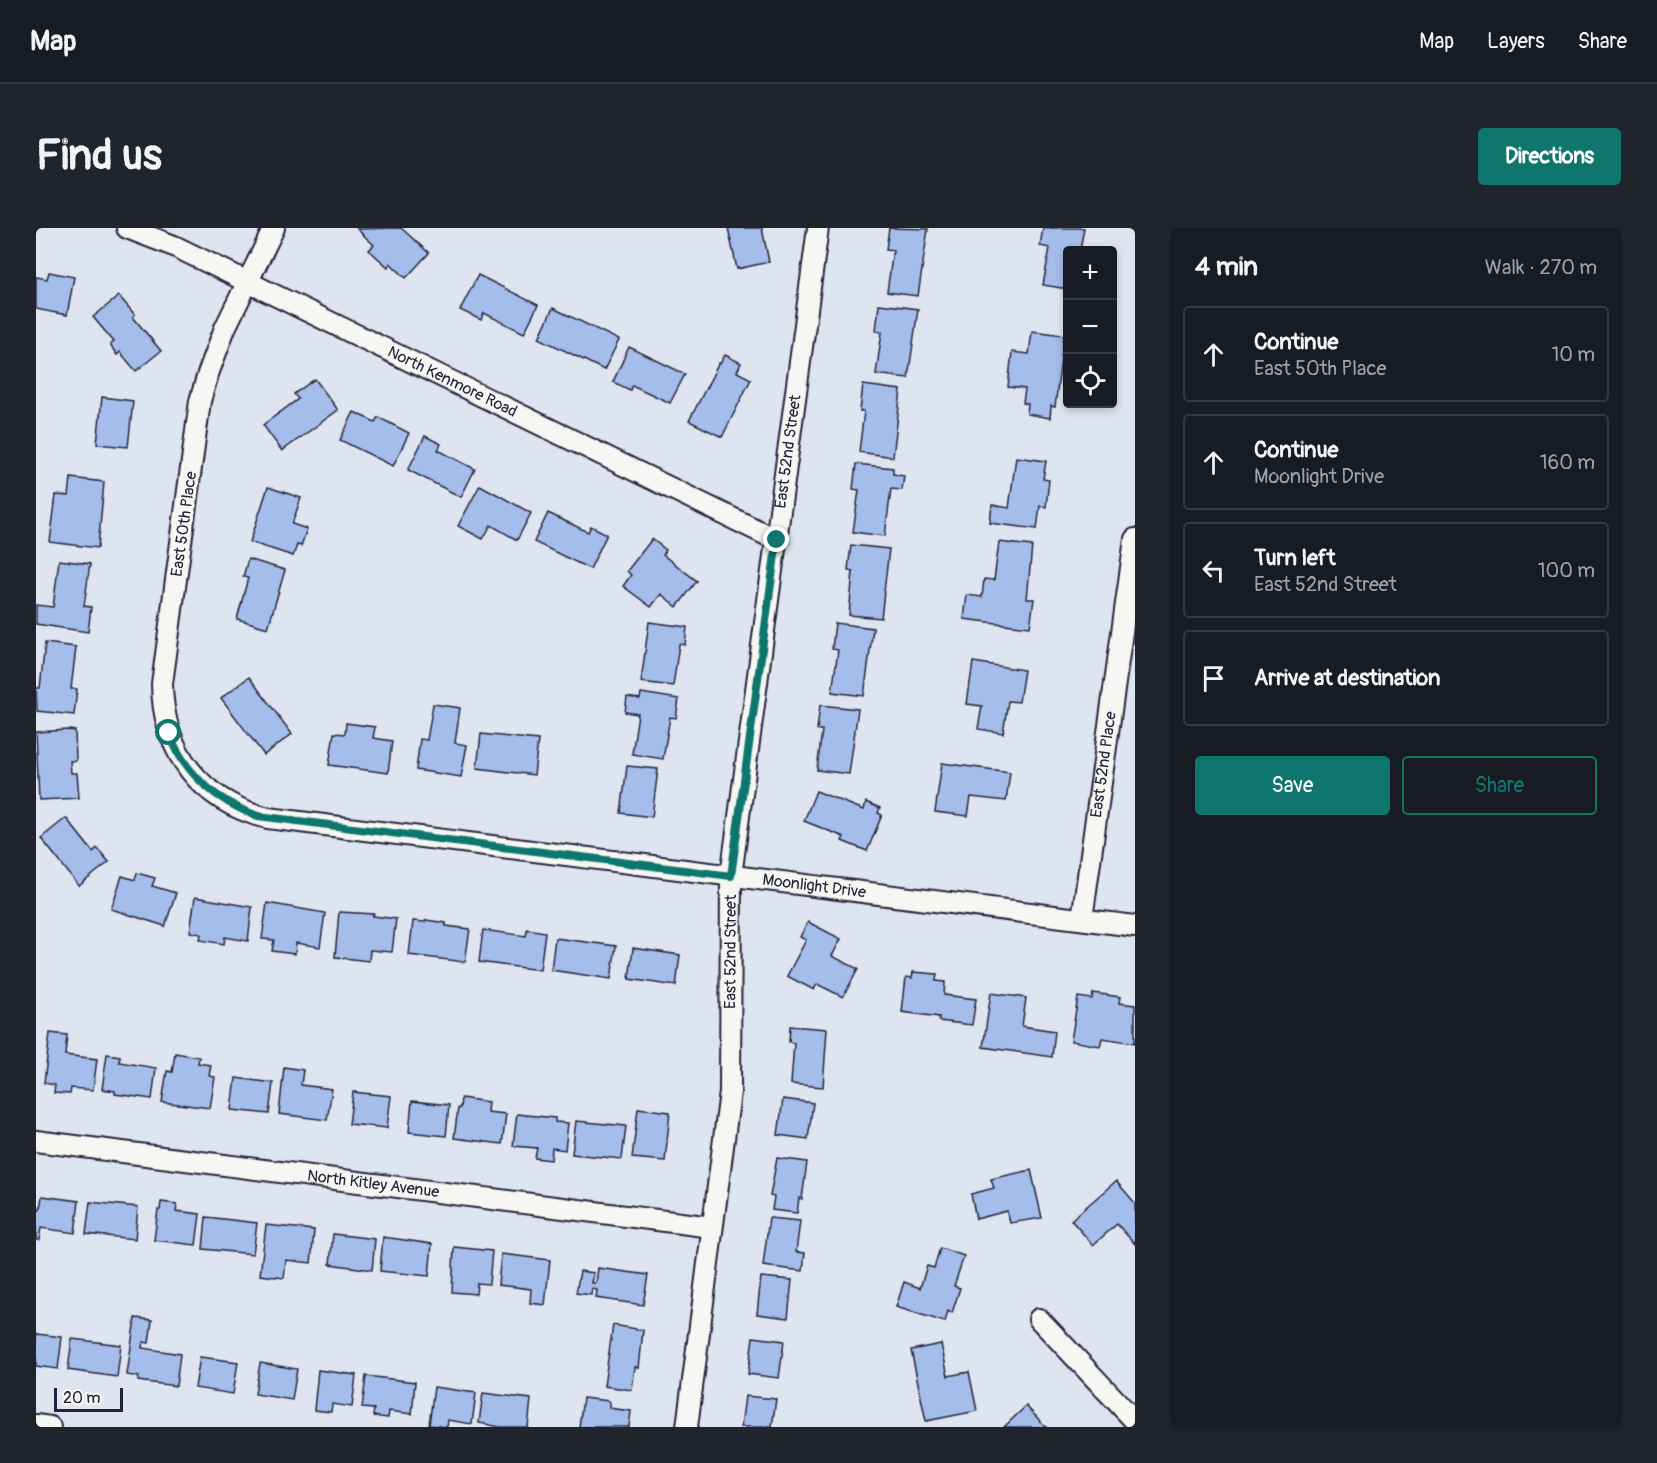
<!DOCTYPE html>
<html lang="en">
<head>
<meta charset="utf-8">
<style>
	:root { --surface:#171b24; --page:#20242c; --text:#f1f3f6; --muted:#9ea1a6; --line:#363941; --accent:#0f766e }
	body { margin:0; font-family:Pangolin,sans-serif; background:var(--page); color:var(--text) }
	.controls { position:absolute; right:18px; top:18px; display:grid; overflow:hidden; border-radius:6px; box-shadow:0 3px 9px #0003 }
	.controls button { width:54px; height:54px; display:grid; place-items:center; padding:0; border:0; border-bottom:2px solid var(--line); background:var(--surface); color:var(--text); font:30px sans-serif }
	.scale { position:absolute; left:18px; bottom:15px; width:69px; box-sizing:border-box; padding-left:6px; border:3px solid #22223b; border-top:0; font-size:16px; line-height:21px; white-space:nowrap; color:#22223b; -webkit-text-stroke:4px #f6f6f2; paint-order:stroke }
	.stop { position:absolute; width:18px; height:18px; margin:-14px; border:4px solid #0f766e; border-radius:50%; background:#fff }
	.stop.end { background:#0f766e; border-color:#fff; box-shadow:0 2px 6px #0008 }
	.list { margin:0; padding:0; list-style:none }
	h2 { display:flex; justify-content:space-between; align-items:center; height:78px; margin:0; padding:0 24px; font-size:26px }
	h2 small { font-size:20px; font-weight:400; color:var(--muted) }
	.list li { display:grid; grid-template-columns:39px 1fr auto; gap:18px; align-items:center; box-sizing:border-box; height:96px; margin:0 12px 12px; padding:0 12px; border:2px solid var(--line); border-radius:6px }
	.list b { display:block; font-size:22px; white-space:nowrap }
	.list p { margin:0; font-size:20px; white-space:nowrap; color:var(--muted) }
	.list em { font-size:20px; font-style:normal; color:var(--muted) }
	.actions { display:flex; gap:12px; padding:18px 24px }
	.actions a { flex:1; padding:14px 0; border:2px solid var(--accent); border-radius:6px; text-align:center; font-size:21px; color:var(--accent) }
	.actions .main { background:var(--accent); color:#fff }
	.icon { flex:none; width:33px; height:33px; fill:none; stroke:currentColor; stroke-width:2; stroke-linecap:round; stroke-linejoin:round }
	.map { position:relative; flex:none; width:1099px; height:1199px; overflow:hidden; border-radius:6px }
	header { display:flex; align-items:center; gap:36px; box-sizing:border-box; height:84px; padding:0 30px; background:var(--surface); border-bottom:2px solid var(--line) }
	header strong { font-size:28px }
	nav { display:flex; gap:33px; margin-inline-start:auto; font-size:21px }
	.intro { display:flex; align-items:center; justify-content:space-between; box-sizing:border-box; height:144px; padding:0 36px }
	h1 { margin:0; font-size:42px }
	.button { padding:15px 27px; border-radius:6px; background:var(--accent); color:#fff; font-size:21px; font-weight:700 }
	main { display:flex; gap:36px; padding:0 36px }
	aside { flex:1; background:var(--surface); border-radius:6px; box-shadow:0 3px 9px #0003 }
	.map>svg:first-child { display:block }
	.building { fill:#a5bdeb; stroke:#22223b; stroke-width:1.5 }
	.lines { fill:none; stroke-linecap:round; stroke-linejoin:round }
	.minor-casing { stroke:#22223b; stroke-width:24 }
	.minor { stroke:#f6f6f2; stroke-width:20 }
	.route { stroke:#0f766e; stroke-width:8 }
	.labels { text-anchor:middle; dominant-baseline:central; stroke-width:6; stroke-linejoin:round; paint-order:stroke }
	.street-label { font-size:16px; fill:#22223b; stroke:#f6f6f2 }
</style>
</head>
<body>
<header>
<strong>Map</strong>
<nav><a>Map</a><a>Layers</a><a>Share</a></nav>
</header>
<div class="intro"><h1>Find us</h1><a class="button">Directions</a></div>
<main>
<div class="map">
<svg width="1099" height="1199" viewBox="0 0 1099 1199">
	<rect width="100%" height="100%" fill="#dee5f0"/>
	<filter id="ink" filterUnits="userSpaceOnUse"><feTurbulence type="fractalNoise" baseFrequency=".0167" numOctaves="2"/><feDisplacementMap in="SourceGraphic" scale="12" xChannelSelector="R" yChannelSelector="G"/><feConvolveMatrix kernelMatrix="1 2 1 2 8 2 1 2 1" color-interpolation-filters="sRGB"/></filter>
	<g filter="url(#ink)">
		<!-- building -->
		<g class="building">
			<polygon points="365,0 393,25 370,50 354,35 352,39 333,22 338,17 321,1"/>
			<polygon points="692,0 726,0 733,34 701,41"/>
			<polygon points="853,0 892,1 882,68 851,64 857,22 850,21"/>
			<polygon points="1007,0 1048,0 1044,22 1032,22 1032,61 1007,57 1014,20 1004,18"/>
			<polygon points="13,44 38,49 31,87 0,81 0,49 11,51"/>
			<polygon points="442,47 502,77 488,105 448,85 445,92 424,82"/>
			<polygon points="83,68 99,87 97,89 125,123 100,143 84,124 81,127 74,117 78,114 57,89"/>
			<polygon points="843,76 882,81 872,150 840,146 846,104 840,103"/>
			<polygon points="517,80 583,112 568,142 503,110"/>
			<polygon points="996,103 1028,107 1019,179 1015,178 1014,190 991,186 992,176 987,175 989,161 972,159 976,124 993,126"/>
			<polygon points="593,119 649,146 634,175 596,157 594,162 577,154"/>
			<polygon points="689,127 705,135 701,144 715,151 686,209 653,193 683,135 684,136"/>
			<polygon points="279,151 302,182 246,223 227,197 262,171 258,166"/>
			<polygon points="827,157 865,162 857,229 823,224 828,183 824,183"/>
			<polygon points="66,169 97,173 92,219 61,216"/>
			<polygon points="318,184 339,194 342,189 373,205 357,238 304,212"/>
			<polygon points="389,208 405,216 402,222 439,241 425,269 372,242"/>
			<polygon points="980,229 1010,233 1007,251 1013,252 1010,279 1004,278 1001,301 954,295 956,277 973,280"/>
			<polygon points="820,236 857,240 857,246 868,248 866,262 855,261 849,308 817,304 823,262 817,261"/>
			<polygon points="35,250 68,254 62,320 14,314 20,267 33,268"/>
			<polygon points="444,257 495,285 481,312 455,297 447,311 422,298"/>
			<polygon points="232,259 265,270 256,296 271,301 265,318 261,317 257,328 214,314"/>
			<polygon points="512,285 552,304 555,298 571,306 554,341 498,314"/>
			<polygon points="616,311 630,322 627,327 661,353 641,379 625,366 615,379 587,358 595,347 591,343"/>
			<polygon points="963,314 996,318 991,371 998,371 994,399 928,391 931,367 946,369 948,351 958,352"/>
			<polygon points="815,317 853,321 845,390 813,387 817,343 812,342"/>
			<polygon points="212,331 249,342 232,400 201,391 212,350 207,349"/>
			<polygon points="23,332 54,336 48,378 55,379 52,404 0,396 0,377 17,379"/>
			<polygon points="613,394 651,399 649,417 643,416 637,458 605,454"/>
			<polygon points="799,395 837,400 828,468 796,464 802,422 796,421"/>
			<polygon points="9,415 40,419 35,461 41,461 38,487 1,483 0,460 4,460"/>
			<polygon points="937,434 988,442 983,474 972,473 967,505 942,501 946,478 931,476"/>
			<polygon points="213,449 256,506 228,527 185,470"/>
			<polygon points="605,465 643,471 640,490 634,489 627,531 596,526 602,486 589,484 591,469 604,471"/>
			<polygon points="397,476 424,480 419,515 431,517 425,549 380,542 384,511 391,512"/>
			<polygon points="784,477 822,481 813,546 781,542 786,502 781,502"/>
			<polygon points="310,495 339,499 337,510 356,513 352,545 293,537 298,505 309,506"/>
			<polygon points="32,502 39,503 40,533 34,533 35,545 41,545 43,570 3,572 0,504"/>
			<polygon points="445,506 502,512 498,547 441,540"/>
			<polygon points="906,535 974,544 970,573 935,569 932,588 899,584"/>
			<polygon points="591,538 622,541 616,589 585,585"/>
			<polygon points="780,563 828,582 830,574 844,580 842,585 846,587 831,623 806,613 808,609 768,593"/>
			<polygon points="30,590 57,624 61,620 73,634 43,658 5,610"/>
			<polygon points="101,645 119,650 116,658 140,665 129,698 75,681 86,648 99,652"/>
			<polygon points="159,669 216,679 212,713 189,709 188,716 164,712 165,706 154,704"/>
			<polygon points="231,675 289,685 284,719 260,715 259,726 236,723 238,712 226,711"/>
			<polygon points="303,684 338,686 337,688 360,691 356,724 334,722 333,733 299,729"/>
			<polygon points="390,692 410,695 410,698 434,701 429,734 373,727 377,693 389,694"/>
			<polygon points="772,694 805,711 796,728 822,741 807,769 781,756 778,762 751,748 770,712 764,709"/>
			<polygon points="491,701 509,704 504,742 443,734 447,702 490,708"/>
			<polygon points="519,710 580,718 575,751 515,742"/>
			<polygon points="597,720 644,727 640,758 593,751"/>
			<polygon points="877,744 901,746 900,753 909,754 908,767 940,771 936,797 903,793 903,789 866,784 870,749 876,750"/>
			<polygon points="955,765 990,770 986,798 1019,803 1016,829 947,819"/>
			<polygon points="1057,765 1084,769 1083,775 1099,777 1099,815 1066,810 1064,818 1035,813 1042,769 1056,771"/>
			<polygon points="754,798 791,801 787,859 755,856 758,815 753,814"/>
			<polygon points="14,805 31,807 29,827 61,831 57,862 35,860 34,866 18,865 19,857 8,855"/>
			<polygon points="139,825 163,829 162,835 175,837 173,848 179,849 174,880 126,874 131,843 136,844"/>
			<polygon points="71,826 84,828 83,834 120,840 116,871 79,866 79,863 66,861"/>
			<polygon points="248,839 267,842 265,857 296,861 291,892 243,886"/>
			<polygon points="200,850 237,855 233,886 196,882"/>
			<polygon points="317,864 355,868 351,900 313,896"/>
			<polygon points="425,870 452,874 451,884 470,886 466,916 418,910 422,880 424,880"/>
			<polygon points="747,871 777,875 772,911 742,907"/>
			<polygon points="376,873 413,877 410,908 373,904"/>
			<polygon points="602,880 634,884 629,933 596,930"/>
			<polygon points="481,886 519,890 519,894 532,895 529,922 516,920 515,932 499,930 501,920 477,918"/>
			<polygon points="540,893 590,898 586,931 536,926"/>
			<polygon points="741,930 771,934 766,971 763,970 761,985 736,982 738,969 734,968"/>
			<polygon points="995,942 1006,990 974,995 971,983 940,991 935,966 958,960 955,951"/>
			<polygon points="1080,953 1099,975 1099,1016 1081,996 1057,1017 1035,992"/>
			<polygon points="6,968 43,973 39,1005 5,1000 3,1012 0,1012 0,982 4,982"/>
			<polygon points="54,974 102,979 99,1011 50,1006"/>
			<polygon points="125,974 141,976 140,983 164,986 160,1017 118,1012 122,982 124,982"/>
			<polygon points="170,989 221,995 217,1026 167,1021"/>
			<polygon points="733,990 764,993 760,1024 769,1025 767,1043 727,1038"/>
			<polygon points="230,997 278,1002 275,1035 250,1032 248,1050 224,1047"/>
			<polygon points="297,1006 339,1011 336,1042 294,1036"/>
			<polygon points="347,1009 396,1016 393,1048 344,1043"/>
			<polygon points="418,1019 456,1023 453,1056 441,1055 440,1066 416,1064"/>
			<polygon points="904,1020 928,1028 918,1058 924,1060 916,1085 912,1083 909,1094 860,1079 868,1054 884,1060 891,1038 898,1040"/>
			<polygon points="465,1026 514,1032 509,1077 494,1075 495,1061 462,1057"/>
			<polygon points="562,1040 612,1047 607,1077 560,1070 561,1062 556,1061 555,1067 540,1065 544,1043 558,1045 556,1055 560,1055"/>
			<polygon points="725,1049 756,1052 752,1090 721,1086"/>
			<polygon points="99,1090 116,1092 113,1115 107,1114 106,1120 144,1126 140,1158 102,1153 103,1149 91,1147"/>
			<polygon points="577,1097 607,1102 603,1140 599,1139 596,1162 568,1158"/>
			<polygon points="0,1106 26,1109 22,1141 0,1138"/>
			<polygon points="717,1109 748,1113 743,1150 712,1146"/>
			<polygon points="36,1111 85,1117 81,1149 32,1142"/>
			<polygon points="905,1116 912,1148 933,1144 941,1183 890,1193 875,1122"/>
			<polygon points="164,1129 202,1134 197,1166 159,1160"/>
			<polygon points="224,1135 261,1141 256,1172 219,1166"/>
			<polygon points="282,1142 320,1147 316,1179 296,1176 295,1184 278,1182"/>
			<polygon points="330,1148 379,1154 376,1186 353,1183 352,1190 337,1188 338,1181 326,1180"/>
			<polygon points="398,1159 440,1165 436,1196 412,1192 411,1199 393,1197"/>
			<polygon points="447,1165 495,1171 492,1199 464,1199 443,1195"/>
			<polygon points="709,1168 740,1171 736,1199 705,1199"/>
			<polygon points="547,1170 573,1173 573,1180 595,1183 593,1199 543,1199"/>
			<polygon points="990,1178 1010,1199 968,1199"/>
		</g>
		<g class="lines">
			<defs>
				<g id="minor">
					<path id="s1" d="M 91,0 L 138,18 L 741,312"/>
					<path id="s2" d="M 238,0 L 189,100 L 172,146 L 164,173 L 126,456 C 127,524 165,574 232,590 L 1099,698"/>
					<path id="s3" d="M 1046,691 L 1099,311"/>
					<path id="s4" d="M 0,913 L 676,999"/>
					<polyline points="1003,1091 1099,1193"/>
					<polyline points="0,1197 14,1199"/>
					<path id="s5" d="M 651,1199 L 694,864 L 695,648 L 782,0"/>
				</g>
			</defs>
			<!-- minor casing -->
			<use href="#minor" class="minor-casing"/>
			<!-- minor -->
			<use href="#minor" class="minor"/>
		</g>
	</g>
	<g class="lines" filter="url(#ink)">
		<!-- route -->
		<path class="route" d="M 133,505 C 149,546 181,574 222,588 L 695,648 L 741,312"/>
	</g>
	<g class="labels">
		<!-- street labels -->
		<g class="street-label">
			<text stroke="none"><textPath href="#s1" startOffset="360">North Kenmore Road</textPath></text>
			<text stroke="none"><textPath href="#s5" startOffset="982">East 52nd Street</textPath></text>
			<text transform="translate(148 296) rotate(-82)">East 50th Place</text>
			<text stroke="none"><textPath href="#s3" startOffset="156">East 52nd Place</textPath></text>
			<text stroke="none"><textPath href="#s2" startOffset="1210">Moonlight Drive</textPath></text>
			<text stroke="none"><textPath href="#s5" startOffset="478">East 52nd Street</textPath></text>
			<text stroke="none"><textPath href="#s4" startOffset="340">North Kitley Avenue</textPath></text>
		</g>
	</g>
</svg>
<div class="controls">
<button>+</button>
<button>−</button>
<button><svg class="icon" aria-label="locate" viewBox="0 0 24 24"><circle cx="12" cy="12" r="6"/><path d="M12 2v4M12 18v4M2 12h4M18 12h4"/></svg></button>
</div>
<div class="scale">20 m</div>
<div class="stop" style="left:133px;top:505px"></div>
<div class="stop end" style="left:741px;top:312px"></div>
</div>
<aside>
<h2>4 min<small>Walk · 270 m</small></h2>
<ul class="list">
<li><svg class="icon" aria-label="ahead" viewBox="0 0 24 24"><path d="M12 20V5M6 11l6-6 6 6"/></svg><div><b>Continue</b><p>East 50th Place</p></div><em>10 m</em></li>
<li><svg class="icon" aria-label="ahead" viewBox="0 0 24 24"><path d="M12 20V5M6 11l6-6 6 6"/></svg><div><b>Continue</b><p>Moonlight Drive</p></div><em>160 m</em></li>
<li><svg class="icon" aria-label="left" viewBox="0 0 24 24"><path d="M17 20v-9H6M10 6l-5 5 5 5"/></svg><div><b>Turn left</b><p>East 52nd Street</p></div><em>100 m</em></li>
<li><svg class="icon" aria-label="arrive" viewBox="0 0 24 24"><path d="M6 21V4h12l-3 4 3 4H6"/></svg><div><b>Arrive at destination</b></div></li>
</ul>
<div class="actions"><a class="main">Save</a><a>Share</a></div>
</aside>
</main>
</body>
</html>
